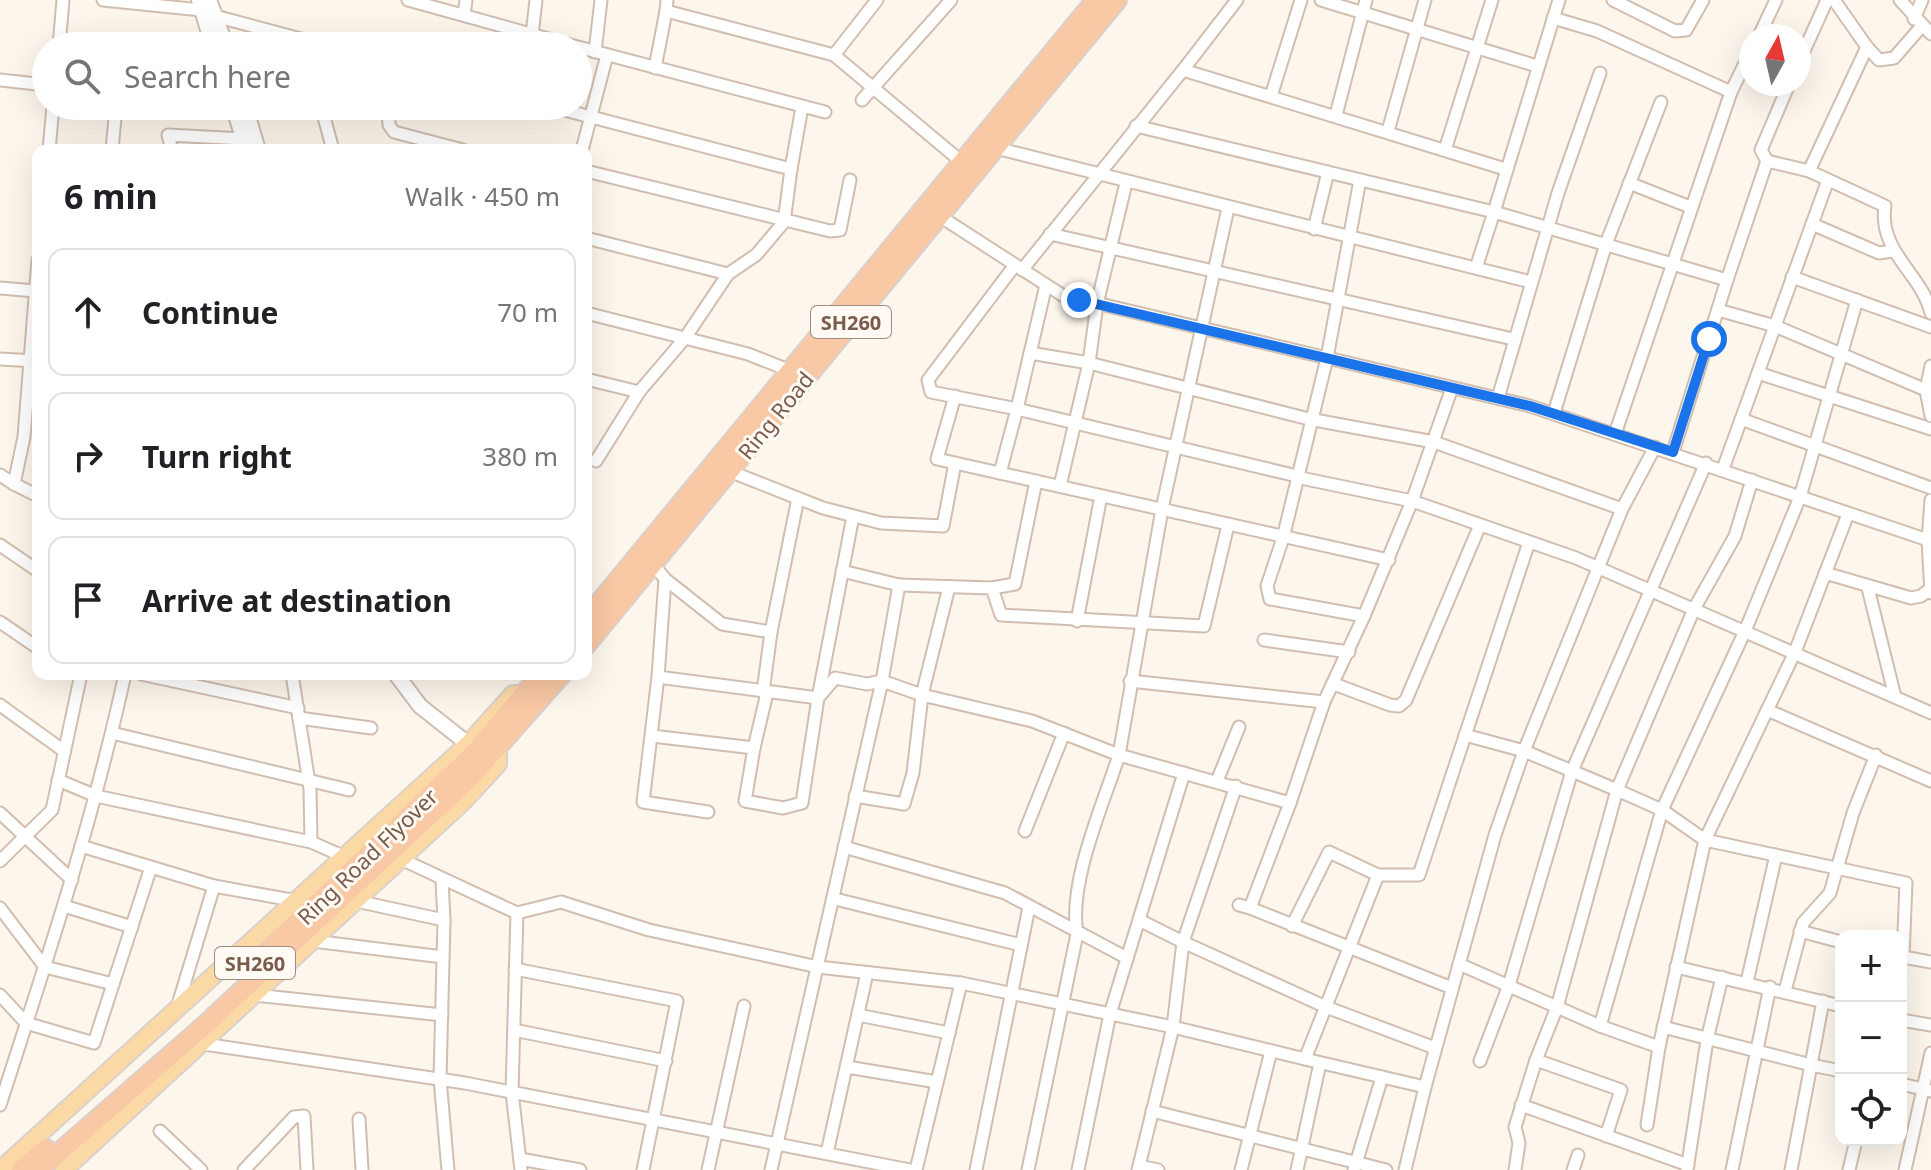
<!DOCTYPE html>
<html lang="en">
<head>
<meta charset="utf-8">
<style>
	:root { --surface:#fff; --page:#f2f2f2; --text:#202124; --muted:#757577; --line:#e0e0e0 }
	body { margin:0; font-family:"Noto Sans",sans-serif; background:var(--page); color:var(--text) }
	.controls { position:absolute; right:24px; bottom:24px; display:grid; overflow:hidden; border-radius:16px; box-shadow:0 8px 32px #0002 }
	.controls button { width:72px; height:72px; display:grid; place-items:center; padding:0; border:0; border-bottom:2px solid var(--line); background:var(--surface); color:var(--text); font:40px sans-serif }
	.compass { position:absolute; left:1739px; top:24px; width:72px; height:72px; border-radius:50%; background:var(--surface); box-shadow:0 8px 32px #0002; rotate:8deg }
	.stop { position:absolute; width:24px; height:24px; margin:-18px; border:6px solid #1a73e8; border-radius:50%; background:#fff }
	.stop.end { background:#1a73e8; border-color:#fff; box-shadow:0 2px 8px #0008 }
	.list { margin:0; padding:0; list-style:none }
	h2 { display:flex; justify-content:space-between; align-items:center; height:104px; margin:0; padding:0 32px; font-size:34px }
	h2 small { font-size:26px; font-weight:400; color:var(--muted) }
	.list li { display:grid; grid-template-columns:52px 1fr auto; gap:24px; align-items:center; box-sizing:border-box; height:128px; margin:0 16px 16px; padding:0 16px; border:2px solid var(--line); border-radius:16px }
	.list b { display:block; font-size:30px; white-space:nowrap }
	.list em { font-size:26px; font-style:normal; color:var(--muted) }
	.icon { flex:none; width:44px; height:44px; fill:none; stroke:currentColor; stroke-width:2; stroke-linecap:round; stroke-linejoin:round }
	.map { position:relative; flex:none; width:1931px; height:1170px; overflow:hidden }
	.search { position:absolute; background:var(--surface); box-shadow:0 8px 32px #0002; left:32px; top:32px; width:560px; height:88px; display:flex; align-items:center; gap:20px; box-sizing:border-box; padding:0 28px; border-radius:44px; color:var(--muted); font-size:30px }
	.panel { position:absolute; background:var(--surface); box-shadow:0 8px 32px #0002; left:32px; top:144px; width:560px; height:536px; border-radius:16px }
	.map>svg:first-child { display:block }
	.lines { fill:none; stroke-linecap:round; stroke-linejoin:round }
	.minor-casing { stroke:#d1beb0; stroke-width:15 }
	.tertiary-casing { stroke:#d1beb0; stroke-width:18 }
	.primary-casing { stroke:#dad1cd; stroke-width:20 }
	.trunk-casing { stroke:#dad1cd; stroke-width:22 }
	.minor { stroke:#fff; stroke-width:11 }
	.tertiary { stroke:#fff; stroke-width:14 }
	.primary { stroke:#fbd9a5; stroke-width:16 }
	.trunk { stroke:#f9c8a4; stroke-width:18 }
	.route { stroke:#1a73e8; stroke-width:10 }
	.labels { text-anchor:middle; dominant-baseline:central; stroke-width:6; stroke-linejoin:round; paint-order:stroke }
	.shield { fill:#fffaf3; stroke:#a28b7f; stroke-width:2 }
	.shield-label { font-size:20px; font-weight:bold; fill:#7a5c4d }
	.street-label { font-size:22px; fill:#7a5c4d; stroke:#fffaf3 }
</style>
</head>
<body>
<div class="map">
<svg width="1931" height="1170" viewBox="0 0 1931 1170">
	<rect width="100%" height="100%" fill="#fdf6ec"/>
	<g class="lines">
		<defs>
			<g id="minor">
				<polyline points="103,0 201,10"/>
				<polyline points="408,0 574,46"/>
				<polyline points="667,0 666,11 834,55 963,163"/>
				<polyline points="1321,0 1537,66"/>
				<polyline points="1559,0 1494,212 1727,280 1767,161 1809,171"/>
				<polyline points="1613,0 1675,31 1686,30 1703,0"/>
				<polyline points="1834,0 1867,47"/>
				<polyline points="1900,0 1931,34"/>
				<polyline points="464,15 466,0"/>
				<polyline points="215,16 327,46"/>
				<polyline points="1553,18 1597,31 1731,92 1751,51"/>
				<polyline points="1914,19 1922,0"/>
				<path d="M 1921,27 L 1894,58 L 1879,60 L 1867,47 L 1809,171 L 1885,206 C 1878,252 1922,274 1931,313"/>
				<polyline points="532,35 536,0"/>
				<polyline points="1759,36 1776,0"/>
				<polyline points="59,46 63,0"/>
				<polyline points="578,47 825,112"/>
				<polyline points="595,52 601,0"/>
				<polyline points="834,55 877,0"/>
				<polyline points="1799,62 1827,0"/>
				<polyline points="655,68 666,11"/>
				<polyline points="1183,70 1237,0"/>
				<polyline points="0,80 46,85"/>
				<polyline points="1271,96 1301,0"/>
				<polyline points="862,100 951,0"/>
				<polyline points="321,106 333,150"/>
				<polyline points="388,106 389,125 394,132 463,150"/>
				<polyline points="549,106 791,169 802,107"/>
				<polyline points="1336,115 1366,0"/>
				<polyline points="1136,126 1494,212 1476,268"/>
				<polyline points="1388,131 1425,0"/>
				<polyline points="992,147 1531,282"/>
				<polyline points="49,150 53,106"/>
				<polyline points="112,150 116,107 143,109"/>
				<polyline points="172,150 168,135 244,139"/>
				<polyline points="582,150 607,55"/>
				<polyline points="1445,150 1492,0"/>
				<polyline points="1767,161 1761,150 1789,84"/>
				<polyline points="586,171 830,231 840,230 850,180"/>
				<polyline points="1360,180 1327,358 1283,538 1267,586 1270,599 1364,616 1412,501 1452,388"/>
				<polyline points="1126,183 1097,304 1089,363 1309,419 1434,442 1622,509 1655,447"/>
				<polyline points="1629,183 1690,207"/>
				<polyline points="1228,208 1162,509 1119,755 1290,803 1324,702 1364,616"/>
				<polyline points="938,215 1062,295 1530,406 1928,540 1931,500"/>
				<polyline points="1812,224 1879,253 1893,251"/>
				<polyline points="1314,229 1328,172"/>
				<polyline points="1050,234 1513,339"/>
				<polyline points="586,238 728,274 685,338 639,392 596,461"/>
				<polyline points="38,260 24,437 14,484 38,496"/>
				<polyline points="1015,265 928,380 931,392 1017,409 1046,285"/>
				<polyline points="1022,270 1183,70 1505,169"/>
				<polyline points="728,274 756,255 784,222 791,169"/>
				<polyline points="1792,277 1931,327"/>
				<polyline points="0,288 35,291"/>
				<polyline points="1718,310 1775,326 1926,390"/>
				<polyline points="586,313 748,354 791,371"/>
				<polyline points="1030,353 1089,363 1060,486"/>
				<polyline points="0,359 35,361"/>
				<polyline points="1931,366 1926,390 1931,416"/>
				<polyline points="1758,373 1931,429"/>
				<polyline points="586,379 639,392"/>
				<polyline points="955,396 937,459 1389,560"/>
				<polyline points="1498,398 1558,193 1600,73"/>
				<polyline points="1554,413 1606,244 1661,102"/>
				<polyline points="1741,419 1931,488"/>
				<polyline points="1615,434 1731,92"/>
				<polyline points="1673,452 1727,280"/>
				<polyline points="1723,469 1828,180"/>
				<polyline points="729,471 823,508 881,523 943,526 955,463"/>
				<polyline points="1000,473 1017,409 1297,476"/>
				<polyline points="0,475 14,484"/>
				<polyline points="1296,477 1412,501 1576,558 1931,713"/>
				<polyline points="1928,540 1931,593"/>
				<polyline points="1529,542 1419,875 1378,875 1305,1059 1425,1087 1495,835 1524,751 1622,509"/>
				<polyline points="0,545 38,571"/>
				<polyline points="649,559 665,579 658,677 818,698 853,516"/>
				<polyline points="842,571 899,585"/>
				<polyline points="1825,573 1911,598 1921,596 1930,589"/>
				<polyline points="665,579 722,624 771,632"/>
				<polyline points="992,588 1015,584 1036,481"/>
				<polyline points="1868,588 1895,697"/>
				<polyline points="1077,621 1101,496"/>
				<polyline points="0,622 38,648"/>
				<polyline points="1264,640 1349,652"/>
				<polyline points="141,674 298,708"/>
				<polyline points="292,674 310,789 311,842 345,857"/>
				<polyline points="658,677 643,802 708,812"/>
				<polyline points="1130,681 1324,702"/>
				<polyline points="1334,684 1390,705 1399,706 1406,700 1480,525"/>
				<polyline points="763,692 771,632 798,498"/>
				<polyline points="0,705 64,751"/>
				<polyline points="1767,710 1931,781"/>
				<polyline points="299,718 371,728"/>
				<polyline points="112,733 349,790"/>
				<polyline points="1465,735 1524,751 1572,771 1706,463"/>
				<polyline points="652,736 754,748 767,693"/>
				<polyline points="754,748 745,801 783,808 802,803 818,698 835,678 867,684 882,681 899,585 992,588 1001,615 1204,626 1228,525"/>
				<polyline points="58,780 96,796 311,842"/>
				<polyline points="1217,781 1239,727"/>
				<polyline points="855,796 904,804 913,773 922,695 949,587"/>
				<polyline points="0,813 72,880"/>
				<polyline points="1025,831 1064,733"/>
				<polyline points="81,846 214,886 297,901"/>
				<polyline points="844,847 1005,893 1127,958"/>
				<polyline points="401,859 517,913"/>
				<polyline points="0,861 52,810 81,674"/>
				<polyline points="442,880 444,920"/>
				<polyline points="835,899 1021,945"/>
				<polyline points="356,901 444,920 440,1079 448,1170"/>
				<polyline points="1239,905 1250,908 1290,803"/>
				<polyline points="64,906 132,927"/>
				<polyline points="0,908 45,967 113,984"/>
				<polyline points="1250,908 1452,988"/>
				<polyline points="1139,920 1183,942 1236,786"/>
				<polyline points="1292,926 1329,852 1378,875"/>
				<polyline points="1800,931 1841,942"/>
				<polyline points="313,941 443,957"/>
				<polyline points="1459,964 1600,1026 1659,1047 1705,840 1906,883 1903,957 1931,962"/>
				<polyline points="1676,967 1841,1006"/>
				<polyline points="515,969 677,1001 643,1170"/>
				<polyline points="1747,982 1776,855"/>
				<polyline points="1785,991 1803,923 1830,893 1853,813 1876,755"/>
				<polyline points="0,995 26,1023 94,1043 151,867"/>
				<polyline points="255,995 442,1015"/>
				<polyline points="177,1008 214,886"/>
				<polyline points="858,1015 949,1033"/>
				<polyline points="1901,1020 1931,1025"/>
				<polyline points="1600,1026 1662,810 1705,840 1795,652 1848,514"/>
				<polyline points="1663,1027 1811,1065 1823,1001"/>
				<polyline points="514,1030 666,1061"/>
				<polyline points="204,1044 465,1083 910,1170"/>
				<polyline points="1480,1061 1509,985 1572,771 1617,790 1694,609 1735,536 1752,480"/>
				<polyline points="847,1067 937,1082"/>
				<polyline points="1901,1084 1931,1091"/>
				<path d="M 0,1105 C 46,963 93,821 125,674"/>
				<polyline points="1521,1105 1688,1165"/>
				<polyline points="1152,1111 1386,1170"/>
				<polyline points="359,1119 362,1170"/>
				<polyline points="1647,1125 1659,1047"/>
				<polyline points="160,1131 201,1170"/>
				<polyline points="1606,1136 1621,1090 1536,1060 1557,1007 1617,790 1662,810 1745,631 1800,497 1857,300"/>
				<polyline points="827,1153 867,973"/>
				<polyline points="520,1159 580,1170"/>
				<polyline points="1139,1166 1158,1170"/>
				<polyline points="244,1170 294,1117 304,1116 307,1170"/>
				<polyline points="521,1170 512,1092 517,913 561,902 649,930 818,967 961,983 1173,1027 1305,1059"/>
				<polyline points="708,1170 744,1006"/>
				<path d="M 771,1170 L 882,681 L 922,695 L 1032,721 L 1119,755 C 1103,805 1068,882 1077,934 L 1028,1170"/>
				<polyline points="916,1170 961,983"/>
				<polyline points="976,1170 1029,907"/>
				<polyline points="1078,1170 1110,1014 1184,773"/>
				<polyline points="1138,1170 1173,1027 1183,942 1326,1007 1435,1048"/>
				<polyline points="1241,1170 1271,1051"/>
				<polyline points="1297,1170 1320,1063"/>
				<polyline points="1354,1170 1382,1077"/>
				<polyline points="1405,1170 1425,1087"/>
				<polyline points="1515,1170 1519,1143 1515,1127 1536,1060"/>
				<polyline points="1573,1170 1578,1155"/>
				<polyline points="1687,1170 1707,1040 1722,977"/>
				<polyline points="1732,1170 1770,987"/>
				<polyline points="1791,1170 1811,1065 1841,1071"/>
				<polyline points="1849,1170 1856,1140"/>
				<polyline points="1905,1170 1931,1053"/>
			</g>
			<g id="tertiary">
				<polyline points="199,0 213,46"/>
				<polyline points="209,0 226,46"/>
				<polyline points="233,106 247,150"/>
				<polyline points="245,106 258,150"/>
				<polyline points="396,674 420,706 468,744"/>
			</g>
			<g id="primary">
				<polyline points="0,1170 468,744 513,694 519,694"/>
				<polyline points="64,1170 464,801 498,764 498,750"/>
			</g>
			<g id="trunk">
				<polyline points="586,619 1096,0"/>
				<polyline points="586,645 1117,0"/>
				<polyline points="265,953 473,754 541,674"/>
				<polyline points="21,1170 46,1149"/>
				<polyline points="39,1170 203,1027 470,778 562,674"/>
			</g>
		</defs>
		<!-- minor casing -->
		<use href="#minor" class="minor-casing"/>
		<!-- tertiary casing -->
		<use href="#tertiary" class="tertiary-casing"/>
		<!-- primary casing -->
		<use href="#primary" class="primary-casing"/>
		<!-- trunk casing -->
		<use href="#trunk" class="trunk-casing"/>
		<!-- minor -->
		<use href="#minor" class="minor"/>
		<!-- tertiary -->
		<use href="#tertiary" class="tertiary"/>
		<!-- primary -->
		<use href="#primary" class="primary"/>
		<!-- trunk -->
		<use href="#trunk" class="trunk"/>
	</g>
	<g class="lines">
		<!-- route -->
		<polyline class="route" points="1079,300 1530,406 1673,452 1709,339"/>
	</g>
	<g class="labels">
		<!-- shield labels -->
		<g class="shield">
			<rect x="811" y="306" width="80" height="32" rx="6"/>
			<rect x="215" y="947" width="80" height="32" rx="6"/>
		</g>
		<g class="shield-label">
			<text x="851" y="322">SH260</text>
			<text x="255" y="963">SH260</text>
		</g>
		<!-- street labels -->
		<g class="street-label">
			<text transform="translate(775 415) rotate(-51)">Ring Road</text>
			<text transform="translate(367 856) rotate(-44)">Ring Road Flyover</text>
		</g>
	</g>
</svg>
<div class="controls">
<button>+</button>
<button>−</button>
<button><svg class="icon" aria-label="locate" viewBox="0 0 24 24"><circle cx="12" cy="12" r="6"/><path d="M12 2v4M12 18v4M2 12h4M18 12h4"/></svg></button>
</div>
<svg class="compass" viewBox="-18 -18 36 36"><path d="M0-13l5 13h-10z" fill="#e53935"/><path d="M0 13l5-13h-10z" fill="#757577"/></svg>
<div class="stop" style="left:1709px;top:339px"></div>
<div class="stop end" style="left:1079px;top:300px"></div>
<div class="search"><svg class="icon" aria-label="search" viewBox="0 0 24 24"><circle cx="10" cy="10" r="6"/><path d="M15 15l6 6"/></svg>Search here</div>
<section class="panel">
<h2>6 min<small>Walk · 450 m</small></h2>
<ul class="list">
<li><svg class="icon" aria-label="ahead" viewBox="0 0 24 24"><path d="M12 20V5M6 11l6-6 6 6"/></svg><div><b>Continue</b></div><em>70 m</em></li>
<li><svg class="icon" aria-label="right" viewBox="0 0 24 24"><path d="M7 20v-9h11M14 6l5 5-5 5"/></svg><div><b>Turn right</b></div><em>380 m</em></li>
<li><svg class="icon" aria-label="arrive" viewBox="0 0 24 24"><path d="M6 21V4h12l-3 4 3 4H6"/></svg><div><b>Arrive at destination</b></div></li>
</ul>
</section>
</div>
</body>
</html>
